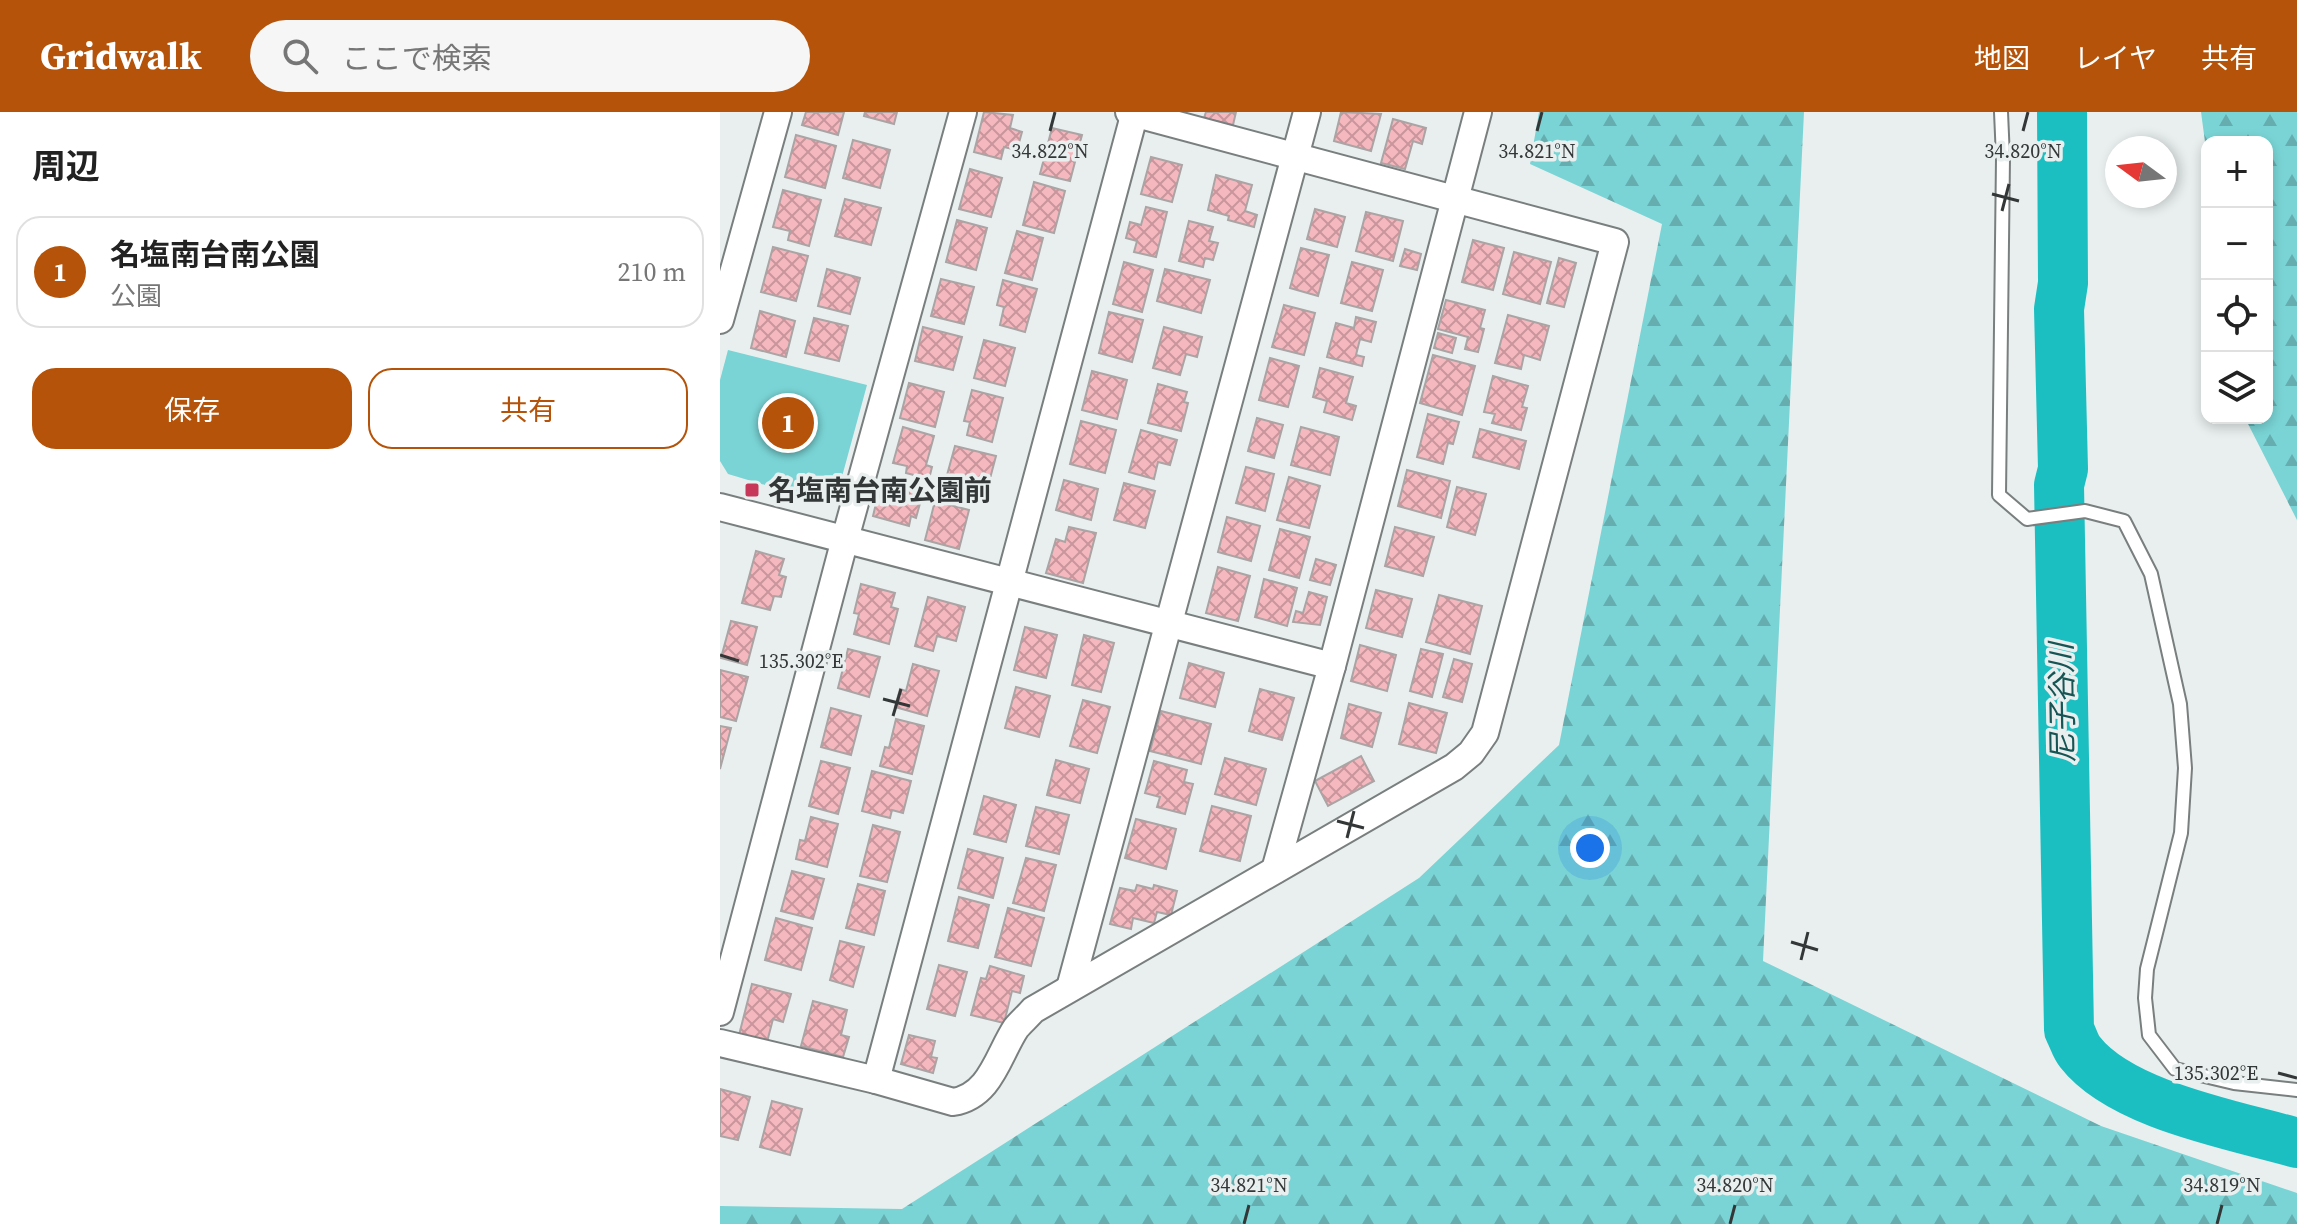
<!DOCTYPE html>
<html lang="ja">
<head>
<meta charset="utf-8">
<style>
	:root { --surface:#fff; --page:#f6f6f6; --text:#222; --muted:#767676; --line:#e0e0e0; --accent:#b45309 }
	body { margin:0; font-family:"Source Serif 4","Noto Sans JP",serif; background:var(--page); color:var(--text) }
	.controls { position:absolute; right:24px; top:24px; display:grid; overflow:hidden; border-radius:16px; box-shadow:0 4px 12px #0003 }
	.controls button { width:72px; height:72px; display:grid; place-items:center; padding:0; border:0; border-bottom:2px solid var(--line); background:var(--surface); color:var(--text); font:40px sans-serif }
	.compass { position:absolute; left:1385px; top:24px; width:72px; height:72px; border-radius:50%; background:var(--surface); box-shadow:0 4px 12px #0003; rotate:285deg }
	.you { position:absolute; left:870px; top:736px; width:28px; height:28px; margin:-20px; border:6px solid #fff; border-radius:50%; background:#1a73e8; box-shadow:0 0 0 12px #1a73e833 }
	.badge { display:grid; place-items:center; width:52px; height:52px; border-radius:50%; background:var(--accent); color:#fff; font-size:26px; font-weight:700 }
	.pin { position:absolute; translate:-50% -50%; border:4px solid #fff; box-shadow:0 2px 8px #0006 }
	.list { margin:0; padding:0; list-style:none }
	h2 { display:flex; justify-content:space-between; align-items:center; height:104px; margin:0; padding:0 32px; font-size:34px }
	h2 small { font-size:26px; font-weight:400; color:var(--muted) }
	.list li { display:grid; grid-template-columns:52px 1fr auto; gap:24px; align-items:center; box-sizing:border-box; height:112px; margin:0 16px 16px; padding:0 16px; border:2px solid var(--line); border-radius:24px }
	.list b { display:block; font-size:30px; white-space:nowrap }
	.list p { margin:0; font-size:26px; white-space:nowrap; color:var(--muted) }
	.list em { font-size:26px; font-style:normal; color:var(--muted) }
	.actions { display:flex; gap:16px; padding:24px 32px }
	.actions a { flex:1; padding:18px 0; border:2px solid var(--accent); border-radius:24px; text-align:center; font-size:28px; color:var(--accent) }
	.actions .main { background:var(--accent); color:#fff }
	.icon { flex:none; width:44px; height:44px; fill:none; stroke:currentColor; stroke-width:2; stroke-linecap:round; stroke-linejoin:round }
	.map { position:relative; flex:none; width:1577px; height:1112px; overflow:hidden }
	header { display:flex; align-items:center; gap:48px; box-sizing:border-box; height:112px; padding:0 40px; background:var(--accent); color:#fff }
	header strong { font-size:38px }
	nav { display:flex; gap:44px; margin-inline-start:auto; font-size:28px }
	.search { width:560px; height:72px; background:var(--page); display:flex; align-items:center; gap:20px; box-sizing:border-box; padding:0 28px; border-radius:44px; color:var(--muted); font-size:30px }
	main { display:flex }
	aside { flex:1; background:var(--surface) }
	.map>svg:first-child { display:block }
	.forest { fill:url(#forest-firs) }
	.park { fill:#7ad4d5 }
	.lines { fill:none; stroke-linecap:round; stroke-linejoin:round }
	.river { stroke:#1cbfc1; stroke-width:50 }
	.building { fill:url(#building-cross-hatch); stroke:#aaa4a4; stroke-width:2 }
	.service-casing { stroke:#797e7e; stroke-width:16 }
	.minor-casing { stroke:#797e7e; stroke-width:30 }
	.service { stroke:#fff; stroke-width:12 }
	.minor { stroke:#fff; stroke-width:26 }
	.ticks { fill:none; stroke:#343737; stroke-width:3 }
	.poi-dot { fill:#c73759; stroke:#e9efef; stroke-width:3 }
	.labels { text-anchor:middle; dominant-baseline:central; stroke-width:7; stroke-linejoin:round; paint-order:stroke }
	.poi-label { font-size:28px; font-weight:bold; fill:#343737; stroke:#e9efef; text-anchor:start }
	.water-label { font-size:30px; font-style:italic; fill:#175454; stroke:#e9efef }
	.ticks-label { font-size:20px; text-anchor:middle; fill:#343737; stroke:#e9efef; stroke-width:7; stroke-linejoin:round; paint-order:stroke }
</style>
</head>
<body>
<header>
<strong>Gridwalk</strong>
<div class="search"><svg class="icon" aria-label="search" viewBox="0 0 24 24"><circle cx="10" cy="10" r="6"/><path d="M15 15l6 6"/></svg>ここで検索</div>
<nav><a>地図</a><a>レイヤ</a><a>共有</a></nav>
</header>
<main>
<aside>
<h2>周辺<small></small></h2>
<ul class="list">
<li><span class="badge">1</span><div><b>名塩南台南公園</b><p>公園</p></div><em>210 m</em></li>
</ul>
<div class="actions"><a class="main">保存</a><a>共有</a></div>
</aside>
<div class="map">
<svg width="1577" height="1112" viewBox="0 0 1577 1112">
	<defs>
		<pattern id="forest-firs" width="22" height="20" patternUnits="userSpaceOnUse" patternTransform="scale(2)"><rect width="22" height="20" fill="#7ad4d5"/><path d="M5 1l3.5 6h-7zM16 11l3.5 6h-7z" fill="#65adae"/></pattern>
		<pattern id="building-cross-hatch" width="8" height="8" patternUnits="userSpaceOnUse" patternTransform="scale(2)"><rect width="8" height="8" fill="#f6b8bf"/><path d="M0 0l8 8M0 8l8-8" fill="none" stroke="#c8969c"/></pattern>
	</defs>
	<rect width="100%" height="100%" fill="#e9efef"/>
	<!-- forest -->
	<g class="forest">
		<polygon points="819,0 1084,0 1043,849 1381,1014 1577,1081 1577,1112 0,1112 0,1094 182,1097 699,766 839,633 942,112 810,52"/>
		<polygon points="1481,0 1577,0 1577,408 1525,306 1547,306 1547,30 1487,30 1487,45"/>
	</g>
	<!-- park -->
	<polygon class="park" points="8,238 147,273 117,383 106,391 8,362 0,349 0,268"/>
	<g class="lines">
		<!-- river -->
		<path class="river" d="M 1342,0 L 1343,171 L 1339,197 L 1343,357 L 1339,373 L 1349,918 C 1353,925 1355,934 1360,940 C 1401,993 1514,1013 1577,1031"/>
	</g>
	<!-- building -->
	<g class="building">
		<polygon points="86,0 124,0 118,23 82,13"/>
		<polygon points="145,0 177,0 174,12 144,4"/>
		<polygon points="264,0 293,3 290,16 302,20 297,38 284,35 281,47 254,40"/>
		<polygon points="486,0 516,0 513,13 484,6"/>
		<polygon points="621,0 661,2 651,39 614,29"/>
		<polygon points="673,7 706,16 702,32 693,29 685,57 661,51"/>
		<polygon points="332,16 362,23 350,69 320,62"/>
		<polygon points="76,23 116,34 105,76 65,65"/>
		<polygon points="133,28 170,38 160,76 123,66"/>
		<polygon points="431,45 462,53 452,90 421,82"/>
		<polygon points="250,57 282,66 271,105 239,97"/>
		<polygon points="496,63 532,73 525,99 537,103 534,115 508,108 509,104 488,98"/>
		<polygon points="314,70 345,79 334,121 303,113"/>
		<polygon points="63,78 101,88 89,134 68,128 70,119 53,115"/>
		<polygon points="125,87 161,96 151,133 115,124"/>
		<polygon points="426,95 447,100 436,145 414,140 417,129 406,126 410,110 421,113"/>
		<polygon points="595,97 625,105 617,135 587,127"/>
		<polygon points="646,100 683,109 673,149 636,139"/>
		<polygon points="237,108 267,116 256,158 226,150"/>
		<polygon points="469,109 493,115 489,129 498,131 493,148 485,146 483,155 459,149"/>
		<polygon points="297,119 323,126 312,168 285,161"/>
		<polygon points="753,128 784,136 773,178 742,170"/>
		<polygon points="53,135 88,144 76,189 41,180"/>
		<polygon points="581,136 609,143 598,184 570,176"/>
		<polygon points="685,137 701,142 697,158 680,154"/>
		<polygon points="794,140 831,150 820,192 783,182"/>
		<polygon points="839,146 856,151 844,195 827,191"/>
		<polygon points="404,150 433,158 422,200 393,192"/>
		<polygon points="632,150 663,158 652,199 621,191"/>
		<polygon points="107,157 140,166 130,202 98,194"/>
		<polygon points="445,157 490,168 481,201 437,189"/>
		<polygon points="221,167 254,175 244,212 211,204"/>
		<polygon points="283,168 317,177 305,220 280,213 284,195 277,193"/>
		<polygon points="726,188 765,198 760,216 764,217 758,240 745,237 748,225 718,217"/>
		<polygon points="564,193 595,201 584,243 552,235"/>
		<polygon points="40,199 75,209 66,245 31,236"/>
		<polygon points="389,200 423,208 412,250 379,241"/>
		<polygon points="788,203 829,214 820,248 804,243 801,257 775,251"/>
		<polygon points="636,205 656,210 651,230 640,227 636,243 644,245 642,254 607,245 616,211 634,216"/>
		<polygon points="94,206 128,214 119,249 85,241"/>
		<polygon points="203,215 242,225 233,258 195,249"/>
		<polygon points="444,215 482,225 477,245 466,242 460,263 433,256"/>
		<polygon points="718,221 736,226 732,241 714,236"/>
		<polygon points="264,228 295,236 285,274 254,266"/>
		<polygon points="713,243 755,254 742,303 700,291"/>
		<polygon points="550,246 579,254 568,295 539,288"/>
		<polygon points="600,256 633,265 626,291 636,294 632,308 604,300 607,289 593,285"/>
		<polygon points="372,259 407,268 397,307 362,298"/>
		<polygon points="773,264 808,274 802,295 807,296 801,318 772,311 775,302 764,300"/>
		<polygon points="189,271 224,280 215,315 180,306"/>
		<polygon points="438,272 467,280 464,290 468,291 461,319 428,311"/>
		<polygon points="252,278 283,286 272,330 247,323 250,310 244,309"/>
		<polygon points="708,302 739,310 733,332 728,331 723,352 697,345"/>
		<polygon points="537,306 563,313 554,346 528,339"/>
		<polygon points="361,309 396,318 385,361 350,352"/>
		<polygon points="183,315 214,324 206,353 212,355 209,367 186,361 187,354 173,351"/>
		<polygon points="581,315 619,325 610,363 571,353"/>
		<polygon points="760,317 806,329 799,357 753,345"/>
		<polygon points="421,318 457,328 450,353 438,350 434,367 409,360"/>
		<polygon points="235,334 276,344 268,374 255,371 253,379 237,375 239,366 227,363"/>
		<polygon points="526,355 554,362 545,399 516,391"/>
		<polygon points="687,358 730,369 721,406 678,394"/>
		<polygon points="569,365 600,374 589,416 557,408"/>
		<polygon points="344,368 378,377 371,408 336,398"/>
		<polygon points="161,371 197,380 197,383 202,384 196,406 191,404 189,414 153,404"/>
		<polygon points="404,371 435,379 425,416 394,408"/>
		<polygon points="737,375 766,382 755,423 727,415"/>
		<polygon points="215,389 249,398 239,437 205,428"/>
		<polygon points="507,405 540,414 531,449 498,440"/>
		<polygon points="349,415 376,421 363,471 326,461 336,427 345,430"/>
		<polygon points="675,415 714,425 703,464 665,454"/>
		<polygon points="560,417 590,425 579,466 549,458"/>
		<polygon points="36,439 64,447 59,463 66,465 61,485 54,484 50,498 22,491"/>
		<polygon points="596,447 616,453 610,473 590,468"/>
		<polygon points="498,455 530,464 518,509 486,501"/>
		<polygon points="544,467 577,476 567,514 535,505"/>
		<polygon points="141,472 175,481 171,495 178,497 169,532 134,522 139,502 134,501"/>
		<polygon points="656,478 692,487 682,525 646,516"/>
		<polygon points="589,480 607,485 600,513 573,510 576,499 583,501"/>
		<polygon points="719,483 762,494 750,542 706,530"/>
		<polygon points="208,485 245,495 236,529 217,524 213,539 195,534"/>
		<polygon points="11,509 37,515 27,553 1,546"/>
		<polygon points="305,515 337,523 326,566 294,558"/>
		<polygon points="364,523 394,531 381,580 352,573"/>
		<polygon points="640,533 676,543 667,579 631,569"/>
		<polygon points="128,537 160,545 149,585 118,576"/>
		<polygon points="701,537 723,542 712,585 690,579"/>
		<polygon points="734,547 752,552 742,590 723,585"/>
		<polygon points="469,551 504,561 495,595 460,586"/>
		<polygon points="193,552 219,559 207,604 175,595 180,577 186,579"/>
		<polygon points="0,558 28,565 16,609 0,605"/>
		<polygon points="296,575 330,584 319,625 285,616"/>
		<polygon points="540,577 574,586 562,628 529,619"/>
		<polygon points="363,588 390,595 377,641 350,634"/>
		<polygon points="689,591 727,601 716,641 679,632"/>
		<polygon points="629,592 661,601 652,635 621,626"/>
		<polygon points="111,596 141,604 131,643 101,635"/>
		<polygon points="441,599 491,612 481,652 430,639"/>
		<polygon points="176,607 204,614 192,662 160,654 165,635 169,636"/>
		<polygon points="0,614 11,616 0,657"/>
		<polygon points="641,644 654,669 608,694 595,669"/>
		<polygon points="505,646 546,657 536,693 495,682"/>
		<polygon points="336,648 369,657 360,691 327,683"/>
		<polygon points="101,649 130,656 118,702 89,694"/>
		<polygon points="434,649 467,658 464,670 473,672 465,702 437,695 440,685 425,681"/>
		<polygon points="152,659 191,669 183,701 172,698 170,706 142,699"/>
		<polygon points="264,684 296,693 286,730 254,722"/>
		<polygon points="492,694 531,704 520,749 480,739"/>
		<polygon points="316,695 349,703 339,742 306,734"/>
		<polygon points="91,705 118,712 107,755 76,747 80,728 85,729"/>
		<polygon points="416,707 456,717 446,757 405,746"/>
		<polygon points="153,713 180,720 167,770 140,764"/>
		<polygon points="248,737 283,746 273,786 238,776"/>
		<polygon points="306,746 336,753 324,799 293,791"/>
		<polygon points="72,759 104,767 93,807 61,799"/>
		<polygon points="138,772 165,779 154,823 126,816"/>
		<polygon points="417,773 433,777 434,773 457,779 451,803 437,800 434,811 413,806 411,817 390,812 400,776 415,779"/>
		<polygon points="239,785 269,793 258,836 228,829"/>
		<polygon points="288,796 324,806 311,854 275,845"/>
		<polygon points="56,806 92,816 81,858 45,848"/>
		<polygon points="120,829 144,835 133,875 110,868"/>
		<polygon points="219,853 247,860 235,904 207,897"/>
		<polygon points="270,854 304,864 300,881 292,879 284,911 251,903 261,866 266,867"/>
		<polygon points="32,872 71,882 63,910 53,907 47,930 19,923"/>
		<polygon points="93,889 127,898 121,923 129,925 123,945 81,934"/>
		<polygon points="189,923 215,929 211,945 217,946 213,961 181,952"/>
		<polygon points="0,977 30,985 18,1028 0,1024"/>
		<polygon points="52,989 82,997 70,1043 40,1035"/>
	</g>
	<g class="lines">
		<defs>
			<polyline id="service" points="1281,0 1283,46 1279,383 1307,407 1365,399 1404,409 1431,462 1460,592 1465,656 1461,721 1427,857 1425,886 1429,923 1455,957 1514,971 1577,978"/>
			<g id="minor">
				<polyline points="0,208 58,0"/>
				<polyline points="0,395 612,554"/>
				<polyline points="555,758 612,554 758,0"/>
				<polyline points="350,876 587,0"/>
				<polyline points="0,900 125,427 243,0"/>
				<path d="M 0,931 L 156,968 L 233,990 C 271,984 278,943 296,916 C 301,910 308,904 313,898 L 734,655 L 751,641 L 765,621 L 895,130 L 409,0"/>
				<polyline points="156,968 415,0"/>
			</g>
		</defs>
		<!-- service casing -->
		<use href="#service" class="service-casing"/>
		<!-- minor casing -->
		<use href="#minor" class="minor-casing"/>
		<!-- service -->
		<use href="#service" class="service"/>
		<!-- minor -->
		<use href="#minor" class="minor"/>
	</g>
	<!-- ticks -->
	<path class="ticks" d="M 330,19 L 335,0M 817,19 L 822,0M 1303,19 L 1308,0M 1272,82 L 1299,89M 1282,99 L 1289,72M 0,543 L 19,549M 163,587 L 190,594M 173,604 L 181,577M 617,709 L 644,716M 627,726 L 634,699M 1071,830 L 1098,838M 1081,848 L 1088,820M 1558,961 L 1577,966M 524,1112 L 529,1093M 1010,1112 L 1015,1093M 1497,1112 L 1502,1093"/>
	<!-- markers -->
	<rect class="poi-dot" x="24" y="370" width="16" height="16" rx="4"/>
	<g class="labels">
		<!-- poi labels -->
		<g class="poi-label">
			<text x="48" y="378">名塩南台南公園前</text>
		</g>
		<!-- water labels -->
		<g class="water-label">
			<text transform="translate(1342 591) rotate(-91)">尼子谷川</text>
		</g>
	</g>
	<g class="ticks-label">
		<text x="330" y="46">34.822°N</text>
		<text x="817" y="46">34.821°N</text>
		<text x="1303" y="46">34.820°N</text>
		<text x="81" y="556">135.302°E</text>
		<text x="1496" y="968">135.302°E</text>
		<text x="529" y="1080">34.821°N</text>
		<text x="1015" y="1080">34.820°N</text>
		<text x="1502" y="1080">34.819°N</text>
	</g>
</svg>
<div class="controls">
<button>+</button>
<button>−</button>
<button><svg class="icon" aria-label="locate" viewBox="0 0 24 24"><circle cx="12" cy="12" r="6"/><path d="M12 2v4M12 18v4M2 12h4M18 12h4"/></svg></button>
<button><svg class="icon" aria-label="layers" viewBox="0 0 24 24"><path d="M12 4l9 5-9 5-9-5zM3 14l9 5 9-5"/></svg></button>
</div>
<svg class="compass" viewBox="-18 -18 36 36"><path d="M0-13l5 13h-10z" fill="#e53935"/><path d="M0 13l5-13h-10z" fill="#767676"/></svg>
<div class="you"></div>
<div class="pin badge" style="left:68px;top:311px">1</div>
</div>
</main>
</body>
</html>
